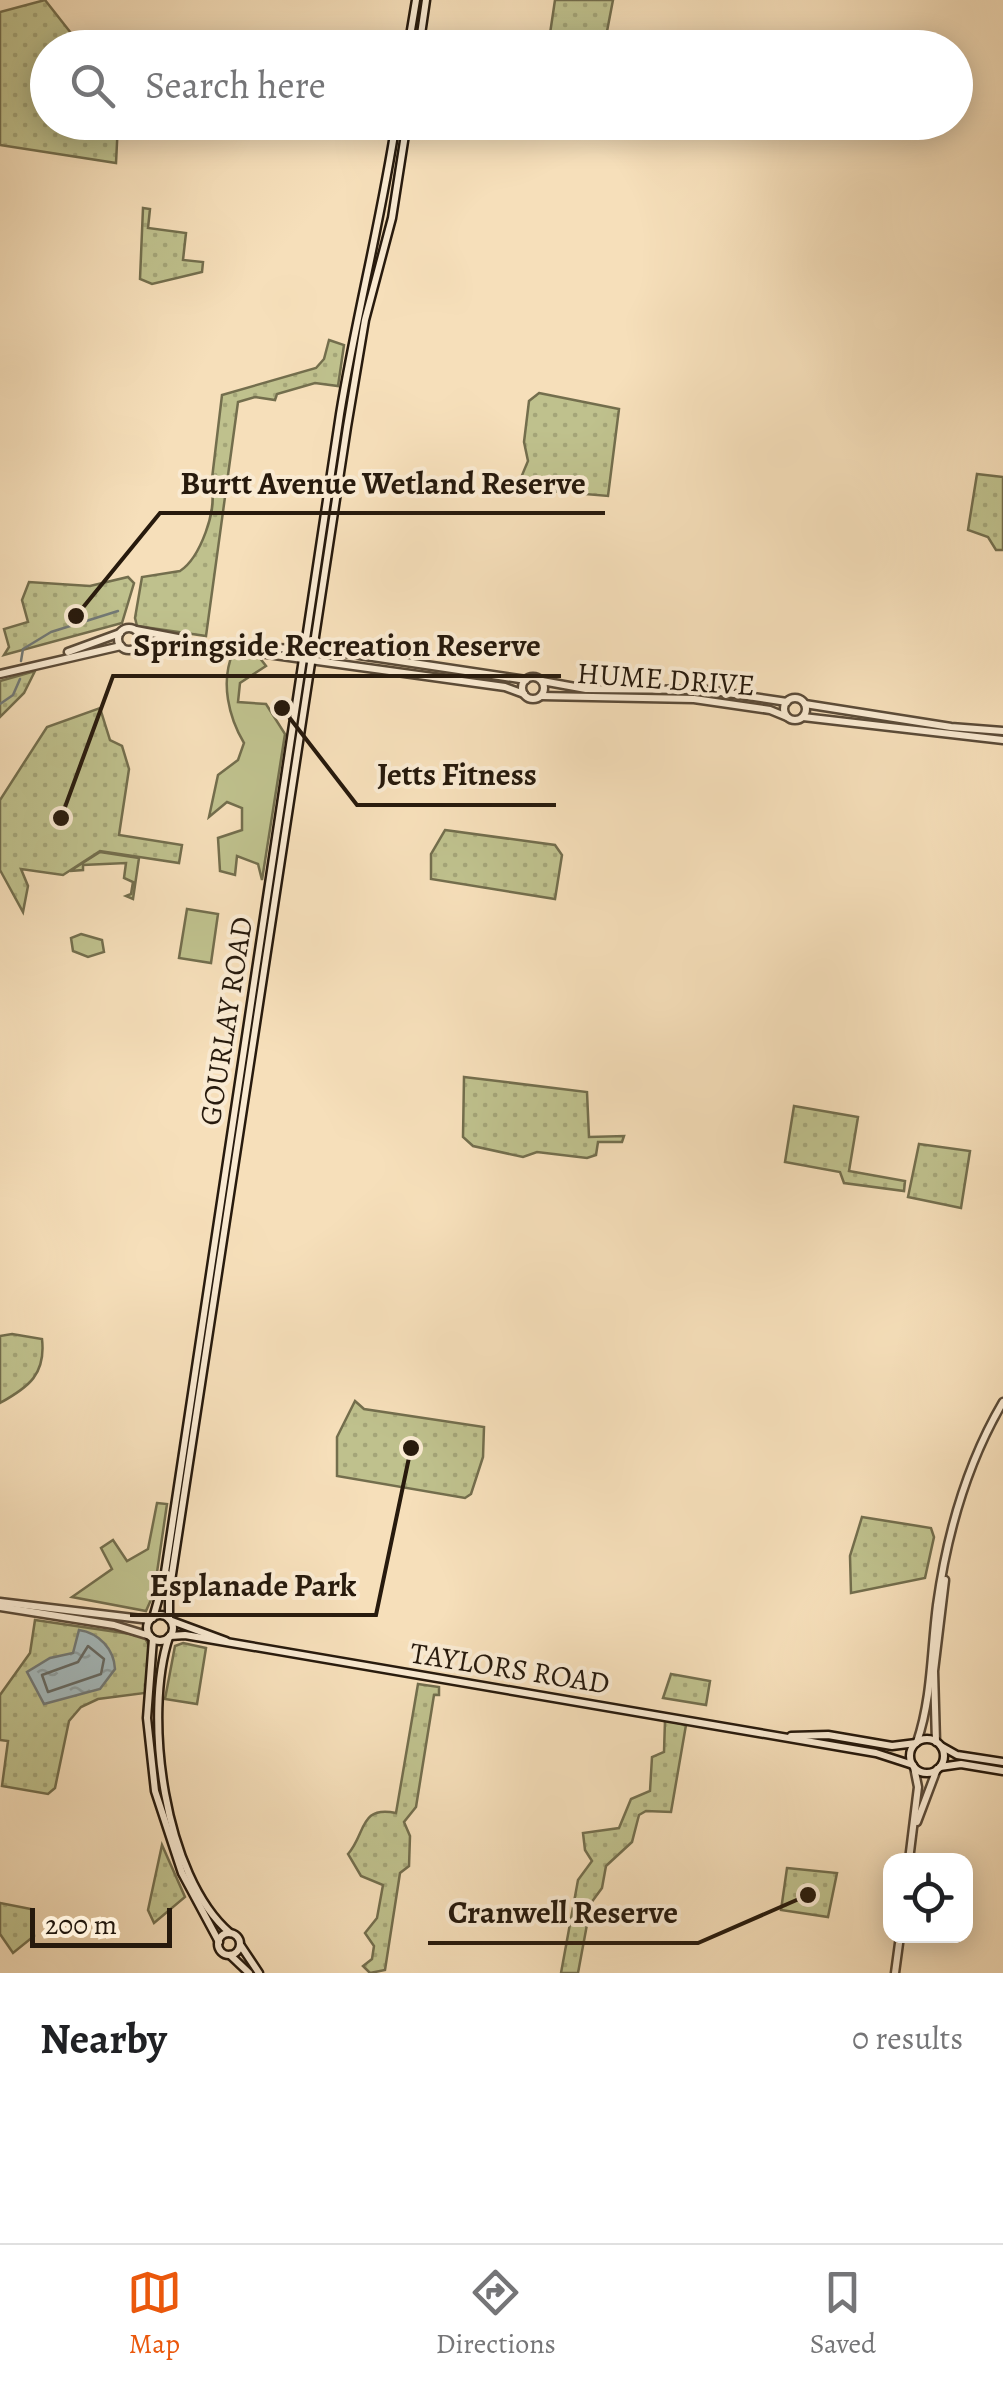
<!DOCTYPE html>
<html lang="en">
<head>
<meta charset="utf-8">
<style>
	:root { --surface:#fff; --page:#f2f2f2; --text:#202124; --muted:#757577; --line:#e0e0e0; --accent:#ea580c }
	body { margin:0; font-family:Alegreya,serif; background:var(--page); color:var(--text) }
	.controls { position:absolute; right:30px; bottom:30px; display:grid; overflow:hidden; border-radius:20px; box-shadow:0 5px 25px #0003 }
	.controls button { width:90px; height:90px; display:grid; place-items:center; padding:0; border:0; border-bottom:2px solid var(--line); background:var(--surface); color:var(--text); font:50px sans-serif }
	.scale { position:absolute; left:30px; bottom:25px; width:142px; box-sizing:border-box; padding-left:10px; border:5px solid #271a0d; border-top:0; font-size:28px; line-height:35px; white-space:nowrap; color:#271a0d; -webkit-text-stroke:8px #f9ead2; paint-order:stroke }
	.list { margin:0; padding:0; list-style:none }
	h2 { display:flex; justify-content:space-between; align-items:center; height:130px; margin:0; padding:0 40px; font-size:42px }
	h2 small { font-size:32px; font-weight:400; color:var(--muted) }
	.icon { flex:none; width:55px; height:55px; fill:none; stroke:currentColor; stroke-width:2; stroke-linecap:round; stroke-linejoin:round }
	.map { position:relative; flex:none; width:1003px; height:1973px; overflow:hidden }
	.search { position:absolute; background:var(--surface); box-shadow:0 5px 25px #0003; left:30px; right:30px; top:30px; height:110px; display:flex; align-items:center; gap:25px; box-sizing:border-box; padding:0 35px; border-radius:55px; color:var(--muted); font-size:38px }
	.sheet { height:270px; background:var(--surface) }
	nav { display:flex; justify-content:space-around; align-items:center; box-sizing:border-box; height:140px; border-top:2px solid var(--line); background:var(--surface); font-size:28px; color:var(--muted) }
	nav a { display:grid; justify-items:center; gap:5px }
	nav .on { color:var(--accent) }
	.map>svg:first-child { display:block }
	.green { fill:#bfc18d; stroke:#736e4d; stroke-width:2.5 }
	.park { fill:url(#park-dots); stroke:#736e4d; stroke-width:2.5 }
	.water { fill:url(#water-ripples); stroke:#727976; stroke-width:2.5 }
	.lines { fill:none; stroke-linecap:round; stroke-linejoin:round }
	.shore { stroke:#666a64; stroke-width:2.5 }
	.stream { stroke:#727976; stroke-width:2.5 }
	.tertiary-casing { stroke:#5b4b38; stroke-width:11 }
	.secondary-casing { stroke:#271a0d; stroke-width:11 }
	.tertiary { stroke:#f9ead2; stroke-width:6 }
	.secondary { stroke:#f9ead2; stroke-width:6 }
	.labels { text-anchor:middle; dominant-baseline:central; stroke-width:8; stroke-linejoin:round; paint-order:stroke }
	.street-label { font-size:30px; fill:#271a0d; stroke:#f9ead2 }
	.leader { fill:none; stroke:#271a0d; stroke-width:4 }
	.callout-dot { fill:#271a0d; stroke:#f9ead2; stroke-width:4 }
	.callout-label { font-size:32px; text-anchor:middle; font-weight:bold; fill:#271a0d; stroke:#f9ead2; stroke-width:8; stroke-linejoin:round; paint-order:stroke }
</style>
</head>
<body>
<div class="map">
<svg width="1003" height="1973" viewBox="0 0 1003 1973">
	<defs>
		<pattern id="park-dots" width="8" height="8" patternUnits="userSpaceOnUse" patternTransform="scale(2.5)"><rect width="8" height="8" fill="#bfc18d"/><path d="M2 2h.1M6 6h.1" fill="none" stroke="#a4a578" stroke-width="1.8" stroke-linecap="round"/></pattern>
		<pattern id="water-ripples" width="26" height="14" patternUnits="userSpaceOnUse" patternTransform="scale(2.5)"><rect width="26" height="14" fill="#a4b9bc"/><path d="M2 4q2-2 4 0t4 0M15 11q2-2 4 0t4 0" fill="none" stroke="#8d9ea0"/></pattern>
	</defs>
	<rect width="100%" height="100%" fill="#f6dfba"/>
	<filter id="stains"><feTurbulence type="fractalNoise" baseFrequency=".002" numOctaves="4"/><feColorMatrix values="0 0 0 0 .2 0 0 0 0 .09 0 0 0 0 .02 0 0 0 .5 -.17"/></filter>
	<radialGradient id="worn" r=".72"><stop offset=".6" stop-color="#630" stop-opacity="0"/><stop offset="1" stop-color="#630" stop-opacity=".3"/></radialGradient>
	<!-- green -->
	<g class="green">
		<path d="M 233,653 L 259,657 L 266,666 L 240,683 L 238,702 L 266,704 L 285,734 L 262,880 L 258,864 L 237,856 L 235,875 L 220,871 L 218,838 L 242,830 L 242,808 L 227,802 L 209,817 L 218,775 L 238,760 L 244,743 C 229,718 220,682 233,653 Z"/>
		<polygon points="100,852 139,858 133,899 126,896 131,894 133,882 124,878 126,863 83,865 83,870 70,871"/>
		<polygon points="187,909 218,914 211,963 179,958"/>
		<polygon points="81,934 102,940 104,952 88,957 73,951 71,938"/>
		<polygon points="157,1503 167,1504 154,1593 146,1611 72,1597 112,1569 101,1548 113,1540 127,1561 148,1549"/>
	</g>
	<!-- park -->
	<g class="park">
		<polygon points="45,0 82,47 48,48 48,122 118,123 116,163 0,145 0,12"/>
		<polygon points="555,0 613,0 604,47 548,47"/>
		<polygon points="143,208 150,209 148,228 186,233 183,260 203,262 202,272 152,284 140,279"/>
		<path d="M 329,340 L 344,345 L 338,386 L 315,383 L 277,394 L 275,400 L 255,397 L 238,402 L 206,636 L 137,626 L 135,618 L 142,577 L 180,571 C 200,558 218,509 211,487 L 222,395 L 316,368 L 324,359 Z"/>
		<polygon points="539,393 619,409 608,496 526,489 520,480 528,461 524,442 529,401"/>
		<polygon points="977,474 1003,477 1003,550 996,550 988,537 968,530"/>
		<polygon points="128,577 134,583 122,623 4,655 9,647 4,629 28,622 22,600 29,582 90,586"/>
		<polygon points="35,671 24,693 0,717 0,681"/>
		<polygon points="100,708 110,740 122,746 129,769 119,835 182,845 179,863 100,851 63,875 21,869 28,886 23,912 0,870 0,800 47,727"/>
		<polygon points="445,830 555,845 562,855 555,899 431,879 431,854"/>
		<polygon points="464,1077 587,1092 589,1137 624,1136 622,1142 598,1142 596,1155 587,1158 537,1152 523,1157 473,1146 463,1137"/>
		<polygon points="794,1106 858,1117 849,1171 905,1181 904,1191 844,1183 840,1172 785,1162"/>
		<polygon points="919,1144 970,1151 961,1208 908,1197"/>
		<path d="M 12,1334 L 42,1339 C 46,1374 29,1387 0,1403 L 0,1336 Z"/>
		<polygon points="355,1401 364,1409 484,1427 483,1457 471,1494 465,1498 337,1476 337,1437"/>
		<polygon points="862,1517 931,1528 934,1537 925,1578 851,1593 850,1556"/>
		<polygon points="35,1620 144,1636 151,1650 145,1693 98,1699 81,1707 69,1721 55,1788 48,1794 2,1786 8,1741 0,1740 0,1695 30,1653"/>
		<polygon points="183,1643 206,1648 197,1704 165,1699 175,1646"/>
		<polygon points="671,1674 710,1681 706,1705 663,1698"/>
		<path d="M 418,1684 L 439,1687 L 439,1695 L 434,1695 L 416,1807 L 404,1822 L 410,1836 L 409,1866 L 400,1873 L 385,1970 L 370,1973 L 363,1966 L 372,1959 L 374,1946 L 365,1933 L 377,1918 L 383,1885 L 361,1876 L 348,1854 C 366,1834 359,1805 396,1813 Z"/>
		<polygon points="665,1720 686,1725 671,1812 646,1811 639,1815 632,1842 606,1866 602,1888 591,1903 578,1973 561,1973 578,1880 592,1861 585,1850 583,1833 619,1828 631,1799 650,1791 652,1757 664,1752"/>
		<polygon points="162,1845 185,1897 154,1923 148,1910"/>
		<polygon points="787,1868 837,1873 828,1917 781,1910"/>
		<polygon points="0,1903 31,1909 34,1936 13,1953 0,1934"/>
	</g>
	<!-- water -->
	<path class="water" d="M 79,1630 C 99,1633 114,1649 115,1669 L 100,1689 L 44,1704 L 27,1672 L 50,1658 L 73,1653 Z"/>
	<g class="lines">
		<!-- shore -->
		<polygon class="shore" points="88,1646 104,1659 101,1674 48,1692 42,1675 78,1662"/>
		<!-- stream -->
		<g class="stream">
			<polyline points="21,661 23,649 51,632 118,611"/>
			<polyline points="0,704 13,695 20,679"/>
		</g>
		<defs>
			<g id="tertiary">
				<circle cx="129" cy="639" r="11"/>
				<polyline points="136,630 183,639"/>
				<polyline points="136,647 159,639 505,687 524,694"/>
				<polyline points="250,647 326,650 526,680"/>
				<polyline points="68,652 120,633"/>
				<polyline points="0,674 121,646"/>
				<circle cx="533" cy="688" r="11"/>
				<polyline points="542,681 586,689 707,690 787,702"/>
				<polyline points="541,696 694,699 770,710 787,717"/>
				<circle cx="795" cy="709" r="11"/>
				<polyline points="805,704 951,727 1003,731"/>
				<polyline points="803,717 1003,740"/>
				<polyline points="0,1602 150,1620"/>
				<polyline points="0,1607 114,1625 150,1636"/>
				<path d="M 917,1742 C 932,1698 931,1651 937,1605 C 947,1533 966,1465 1003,1402"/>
				<polyline points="936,1742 934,1671 945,1580"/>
				<polyline points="917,1822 937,1769"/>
				<polyline points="909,1860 918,1787 914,1767"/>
				<polyline points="895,1973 900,1936"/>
			</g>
			<g id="secondary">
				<polyline points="408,48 416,0"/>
				<polyline points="419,48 426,0"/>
				<circle cx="160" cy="1628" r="13"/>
				<path d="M 153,1618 L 164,1579 L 340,414 C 356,316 381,221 396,122"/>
				<polyline points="169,1619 169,1594 347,427 365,320 392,218 407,122"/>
				<polyline points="172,1621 226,1641"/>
				<polyline points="170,1636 185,1635 876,1753 913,1765"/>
				<path d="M 169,1637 C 143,1715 164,1877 230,1933"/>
				<polyline points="153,1639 147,1718 155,1791 182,1873 219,1942"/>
				<polyline points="791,1736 828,1735 892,1746 916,1743"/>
				<circle cx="927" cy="1756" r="17"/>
				<polyline points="941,1746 957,1755 1003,1762"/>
				<polyline points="940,1767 961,1764 1003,1771"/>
				<circle cx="229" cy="1944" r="11"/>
				<polyline points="241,1946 259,1973"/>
				<polyline points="230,1955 249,1973"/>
			</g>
		</defs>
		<!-- tertiary casing -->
		<use href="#tertiary" class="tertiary-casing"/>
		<!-- secondary casing -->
		<use href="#secondary" class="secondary-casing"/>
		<!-- tertiary -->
		<use href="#tertiary" class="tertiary"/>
		<!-- secondary -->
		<use href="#secondary" class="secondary"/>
	</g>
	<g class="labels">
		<!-- street labels -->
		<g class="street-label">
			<text transform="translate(666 679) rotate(4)">HUME DRIVE</text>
			<text transform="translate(226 1021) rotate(-81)">GOURLAY ROAD</text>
			<text transform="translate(510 1668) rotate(9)">TAYLORS ROAD</text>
		</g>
	</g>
	<!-- callouts -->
	<path class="leader" d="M76 616L160 513H605M61 818L113 676H561M282 708L357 805H556M411 1448L376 1615H130M808 1895L698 1943H428"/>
	<g class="callout-dot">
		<circle cx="76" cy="616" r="10"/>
		<circle cx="61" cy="818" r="10"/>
		<circle cx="282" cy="708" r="10"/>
		<circle cx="411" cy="1448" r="10"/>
		<circle cx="808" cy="1895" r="10"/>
	</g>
	<g class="callout-label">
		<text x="383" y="494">Burtt Avenue Wetland Reserve</text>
		<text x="337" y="656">Springside Recreation Reserve</text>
		<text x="457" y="785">Jetts Fitness</text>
		<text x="253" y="1596">Esplanade Park</text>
		<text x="563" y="1923">Cranwell Reserve</text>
	</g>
	<rect width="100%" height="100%" filter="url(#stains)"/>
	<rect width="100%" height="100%" fill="url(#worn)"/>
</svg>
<div class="controls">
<button><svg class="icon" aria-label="locate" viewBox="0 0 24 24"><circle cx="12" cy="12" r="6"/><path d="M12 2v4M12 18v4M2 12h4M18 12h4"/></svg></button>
</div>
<div class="scale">200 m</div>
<div class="search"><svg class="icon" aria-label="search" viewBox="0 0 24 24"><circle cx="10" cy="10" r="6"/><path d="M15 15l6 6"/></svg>Search here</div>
</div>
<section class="sheet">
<h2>Nearby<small>0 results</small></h2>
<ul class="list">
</ul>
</section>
<nav>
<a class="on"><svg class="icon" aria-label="map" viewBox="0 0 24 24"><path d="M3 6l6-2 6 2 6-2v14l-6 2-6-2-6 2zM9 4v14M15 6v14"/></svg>Map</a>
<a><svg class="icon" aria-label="directions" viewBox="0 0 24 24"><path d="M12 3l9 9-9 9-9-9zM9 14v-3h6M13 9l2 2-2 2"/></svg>Directions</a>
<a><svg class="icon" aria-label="saved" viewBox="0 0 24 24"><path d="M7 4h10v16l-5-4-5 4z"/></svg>Saved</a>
</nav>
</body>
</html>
